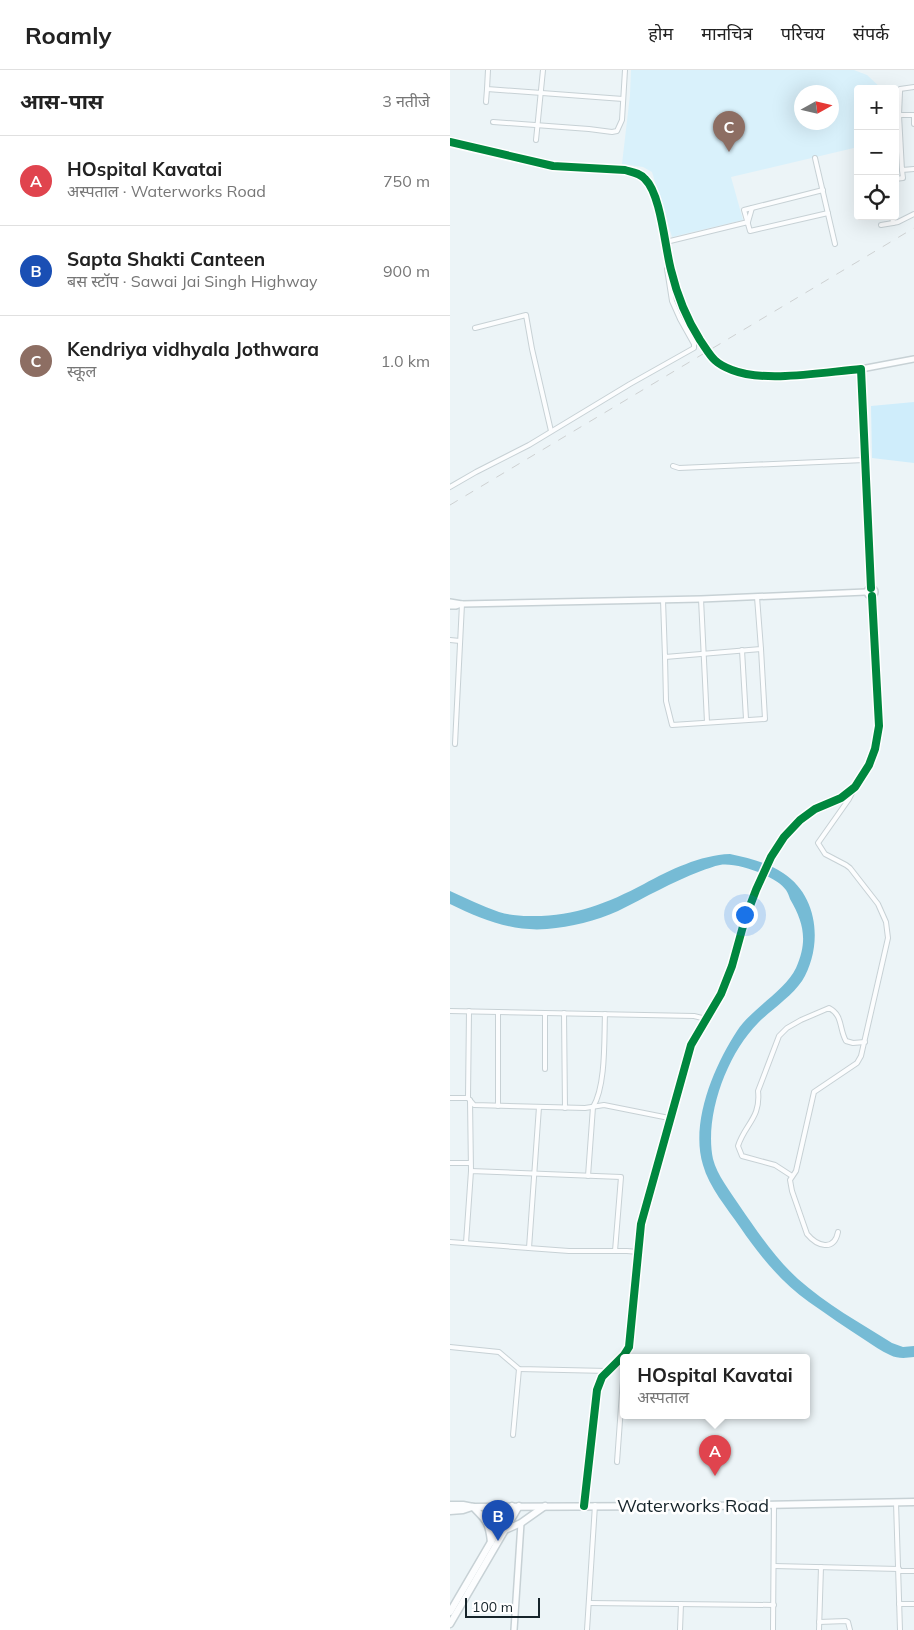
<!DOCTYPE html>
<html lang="hi">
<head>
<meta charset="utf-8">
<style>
	:root { --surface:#fff; --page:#f2f2f2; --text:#222; --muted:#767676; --line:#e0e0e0; --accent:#616d72 }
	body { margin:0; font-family:Mulish,"Noto Sans Devanagari",sans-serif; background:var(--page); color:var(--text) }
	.controls { position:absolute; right:15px; top:15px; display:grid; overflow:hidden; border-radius:5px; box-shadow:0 5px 20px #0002 }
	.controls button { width:45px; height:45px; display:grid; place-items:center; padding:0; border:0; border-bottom:1px solid var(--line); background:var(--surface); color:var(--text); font:25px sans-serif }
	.compass { position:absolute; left:344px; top:15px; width:45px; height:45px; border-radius:50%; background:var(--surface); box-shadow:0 5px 20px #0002; rotate:82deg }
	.scale { position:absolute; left:15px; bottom:12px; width:75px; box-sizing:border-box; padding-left:5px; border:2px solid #16242a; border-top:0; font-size:14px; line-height:18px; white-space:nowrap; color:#16242a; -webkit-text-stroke:4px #fff; paint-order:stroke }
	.you { position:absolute; left:294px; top:844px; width:18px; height:18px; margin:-12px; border:4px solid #fff; border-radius:50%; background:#1a73e8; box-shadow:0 0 0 8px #1a73e833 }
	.badge { display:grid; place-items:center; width:32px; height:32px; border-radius:50%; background:var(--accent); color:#fff; font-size:16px; font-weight:700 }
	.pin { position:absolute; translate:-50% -41px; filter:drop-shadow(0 1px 2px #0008) }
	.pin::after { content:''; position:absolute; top:26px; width:18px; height:15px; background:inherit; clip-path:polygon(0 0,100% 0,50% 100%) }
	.popup { position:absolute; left:170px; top:1284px; width:190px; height:65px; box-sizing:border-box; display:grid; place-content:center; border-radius:5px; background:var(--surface); filter:drop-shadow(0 1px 4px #0005); font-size:16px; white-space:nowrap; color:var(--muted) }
	.popup b { font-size:19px; color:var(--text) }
	.popup::after { content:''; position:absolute; left:50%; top:100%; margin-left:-10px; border:10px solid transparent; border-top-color:var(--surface) }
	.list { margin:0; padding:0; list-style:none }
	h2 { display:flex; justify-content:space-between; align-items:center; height:65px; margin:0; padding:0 20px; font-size:21px }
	h2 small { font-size:16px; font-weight:400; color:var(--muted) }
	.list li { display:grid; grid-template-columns:32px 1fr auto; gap:15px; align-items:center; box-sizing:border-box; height:90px; padding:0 20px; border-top:1px solid var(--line) }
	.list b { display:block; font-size:19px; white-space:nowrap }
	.list p { margin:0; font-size:16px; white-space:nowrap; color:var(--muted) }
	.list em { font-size:16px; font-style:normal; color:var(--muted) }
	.icon { flex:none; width:28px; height:28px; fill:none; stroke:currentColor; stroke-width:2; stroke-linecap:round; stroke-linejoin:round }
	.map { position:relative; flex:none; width:464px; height:1560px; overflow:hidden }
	header { display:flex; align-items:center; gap:30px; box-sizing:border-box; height:70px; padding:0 25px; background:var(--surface); border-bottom:1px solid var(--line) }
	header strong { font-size:24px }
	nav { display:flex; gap:28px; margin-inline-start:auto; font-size:18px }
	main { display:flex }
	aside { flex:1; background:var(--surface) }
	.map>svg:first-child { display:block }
	.built { fill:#d9f1fb; fill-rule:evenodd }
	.green { fill:#cfedfb }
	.water { fill:#76bbd5 }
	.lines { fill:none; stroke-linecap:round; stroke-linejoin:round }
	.tertiary-tunnel { stroke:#c1cace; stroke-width:5; stroke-dasharray:5 2.5; stroke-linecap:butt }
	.minor-casing { stroke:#c7d1d5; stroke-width:6 }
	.tertiary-casing { stroke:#c7d1d5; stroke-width:8 }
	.primary-casing { stroke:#c7d1d5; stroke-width:9 }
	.minor { stroke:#fcfdfe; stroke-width:4 }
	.tertiary { stroke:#fcfdfe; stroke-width:5 }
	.primary { stroke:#fcfdfe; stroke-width:6 }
	.rail { stroke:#ced1d2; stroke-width:1; stroke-dasharray:9 9; stroke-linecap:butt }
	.cycleway-casing { stroke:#fff; stroke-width:11 }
	.cycleway { stroke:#00873e; stroke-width:8 }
	.labels { text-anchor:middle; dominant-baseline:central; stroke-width:5; stroke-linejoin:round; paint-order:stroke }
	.street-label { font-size:18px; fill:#16242a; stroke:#fff }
</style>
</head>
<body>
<header>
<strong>Roamly</strong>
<nav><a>होम</a><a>मानचित्र</a><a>परिचय</a><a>संपर्क</a></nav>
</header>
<main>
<aside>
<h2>आस-पास<small>3 नतीजे</small></h2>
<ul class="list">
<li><span class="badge" style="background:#e0444e">A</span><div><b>HOspital Kavatai</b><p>अस्पताल · Waterworks Road</p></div><em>750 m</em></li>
<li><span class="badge" style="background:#1a4fb4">B</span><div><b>Sapta Shakti Canteen</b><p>बस स्टॉप · Sawai Jai Singh Highway</p></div><em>900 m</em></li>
<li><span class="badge" style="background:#8d6e63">C</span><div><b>Kendriya vidhyala Jothwara</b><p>स्कूल</p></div><em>1.0 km</em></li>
</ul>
</aside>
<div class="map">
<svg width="464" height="1560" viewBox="0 0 464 1560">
	<rect width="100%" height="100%" fill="#ecf4f7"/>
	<!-- built -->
	<path class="built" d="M 181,0 L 404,0 L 417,5 L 432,19 L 408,19 L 408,77 L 281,107 L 293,150 L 222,167 L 202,102 L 193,97 L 172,94 L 180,25 ZM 352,22 L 382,22 L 382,52 L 352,52 Z"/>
	<!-- green -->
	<polygon class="green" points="464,332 464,393 422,388 421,336"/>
	<!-- water -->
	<path class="water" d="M 280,784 C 299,788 316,792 333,803 C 369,826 373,877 352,911 C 342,926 321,940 308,953 C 277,984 254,1046 263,1089 C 267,1105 280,1121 289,1135 C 307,1161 325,1188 348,1209 C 376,1234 410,1253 442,1273 L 453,1277 L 464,1276 L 464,1287 C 456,1288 448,1289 440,1285 C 431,1281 423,1275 415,1270 C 396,1258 378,1245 359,1232 C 331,1212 309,1185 290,1157 C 277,1138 259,1117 253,1095 C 240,1053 264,996 287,961 C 302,938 335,921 346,898 C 358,871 354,853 340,829 C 339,826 338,823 336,820 C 327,806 286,792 270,795 C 264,796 257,799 251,801 C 222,812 196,827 168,841 C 146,851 121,857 97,859 C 62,862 31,849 0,834 L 0,821 C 16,828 32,836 49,842 C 58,845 69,846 79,846 C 123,847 156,834 194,814 C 220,800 250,785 280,784 Z"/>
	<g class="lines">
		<!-- tertiary-tunnel -->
		<polyline class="tertiary-tunnel" points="252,273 265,292"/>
		<defs>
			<g id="minor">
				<polyline points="38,0 37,19 173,29"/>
				<polyline points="36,32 37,19"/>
				<polyline points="449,45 452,100 464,99"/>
				<polyline points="463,45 449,45 450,22 450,19 464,17"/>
				<polyline points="464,45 464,54"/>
				<polyline points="43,52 139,59 162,62 167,61 172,50 175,0"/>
				<polyline points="86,70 93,0"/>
				<polyline points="365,88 385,174"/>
				<polyline points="445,109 453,108 452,100"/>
				<polyline points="373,120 294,140 300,161 378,143"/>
				<polyline points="442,146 443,153 448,152 464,144"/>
				<polyline points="431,155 443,153"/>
				<polyline points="216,172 298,152 302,138"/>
				<polyline points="25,258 76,245 82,279 101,361"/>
				<polyline points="223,396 229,398 415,390"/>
				<polyline points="0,417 26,402 79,375 180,314 244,278 244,274 230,249 222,231 217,199"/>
				<polyline points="251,529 257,652"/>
				<polyline points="213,530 215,587 311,579 307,527"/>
				<polyline points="0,570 10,571"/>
				<polyline points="292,580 296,649"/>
				<polyline points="215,587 216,631 222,655 315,649 311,579"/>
				<polyline points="5,674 12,534"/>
				<polyline points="0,941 244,946 256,949"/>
				<polyline points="19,941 18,1028 24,1035 135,1038 154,1035 219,1048"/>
				<polyline points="48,942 48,1036"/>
				<polyline points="114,943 115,1038"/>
				<polyline points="95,999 95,943"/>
				<polyline points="0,1028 18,1028"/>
				<polyline points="20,1030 21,1101"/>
				<polyline points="0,1093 20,1093"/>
				<path d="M 138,1106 L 143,1037 C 156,1016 154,969 155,944"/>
				<path d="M 342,1106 L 325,1095 L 292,1086 L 288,1076 C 295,1054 311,1048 308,1021 L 329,966 L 337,958 L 351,950 L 379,938 C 393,945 389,959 396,971 L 403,973 L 415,972"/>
				<path d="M 388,1162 C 384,1182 367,1176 357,1164 L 342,1121 L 340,1110 L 346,1101 L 364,1022 L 407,993 L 411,986 L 438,868 L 436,852 L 428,834 L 400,798 L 396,795 L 375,784 L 368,773 L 399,729 L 404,719"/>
				<polyline points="0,1172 119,1181 177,1181 189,1182"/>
				<polyline points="16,1173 21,1101 171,1107 165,1181"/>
				<polyline points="79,1178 89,1037"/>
				<polyline points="0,1277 49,1282 69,1299 158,1301"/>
				<polyline points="63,1365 69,1299"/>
				<polyline points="167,1392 174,1295"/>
				<polyline points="446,1432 450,1560"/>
				<polyline points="324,1496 449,1499"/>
				<polyline points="449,1501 464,1501"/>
				<polyline points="139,1533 324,1535"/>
				<polyline points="449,1534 464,1534"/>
				<polyline points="369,1552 396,1551 398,1552 400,1560"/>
				<polyline points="137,1560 145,1435"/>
				<polyline points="230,1560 231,1534"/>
				<polyline points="323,1560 324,1435"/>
				<polyline points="369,1560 371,1497"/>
			</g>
			<g id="tertiary">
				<path d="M 0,72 L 103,96 L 175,100 C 185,102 194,105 200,115 C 211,133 216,174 220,196 C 225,224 237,249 252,273"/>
				<polyline points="265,292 283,301 314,307 411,299 421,518"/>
				<polyline points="411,299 464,289"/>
				<circle cx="421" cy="522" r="4"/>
				<polyline points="0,532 12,534"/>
				<polyline points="0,536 6,536 12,534 251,529 416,522"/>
				<polyline points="134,1436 147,1320 152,1307 174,1285 179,1277 191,1154 241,975 271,924 282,896 295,849 306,820 321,787 334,767 350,750 365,739 391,728 405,717 419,695 425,679 429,656 422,526"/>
				<polyline points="64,1560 71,1453"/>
			</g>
			<g id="primary">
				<polyline points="0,1435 13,1435 23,1437 262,1436 464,1432"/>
				<path d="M 23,1437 C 36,1450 39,1452 41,1472"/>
				<polyline points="0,1441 13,1440 22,1437"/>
				<polyline points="55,1460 71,1453 95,1436"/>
				<polyline points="0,1542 62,1436"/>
				<polyline points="0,1554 69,1436"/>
			</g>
		</defs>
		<!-- minor casing -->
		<use href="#minor" class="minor-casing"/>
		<!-- tertiary casing -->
		<use href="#tertiary" class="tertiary-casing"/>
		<!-- primary casing -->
		<use href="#primary" class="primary-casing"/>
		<!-- minor -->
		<use href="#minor" class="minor"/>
		<!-- tertiary -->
		<use href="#tertiary" class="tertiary"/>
		<!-- primary -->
		<use href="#primary" class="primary"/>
		<!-- rail -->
		<polyline class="rail" points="0,435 464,158"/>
		<defs>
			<g id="cycleway">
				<path d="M 0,72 L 103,96 L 175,100 C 182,102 190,103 195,109 C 211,124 215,178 221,200 C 227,225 236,248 250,270 C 261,286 263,293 282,300 C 315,313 374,302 411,299 L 421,518"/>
				<polyline points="134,1436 147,1320 152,1307 174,1285 179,1277 191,1154 241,975 271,924 282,896 295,849 306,820 321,787 334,767 350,750 365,739 391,728 405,717 419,695 425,679 429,656 422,526"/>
			</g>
		</defs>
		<!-- cycleway casing -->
		<use href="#cycleway" class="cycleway-casing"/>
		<!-- cycleway -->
		<use href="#cycleway" class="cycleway"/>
	</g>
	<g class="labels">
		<!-- street labels -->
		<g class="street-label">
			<text x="243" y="1435">Waterworks Road</text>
		</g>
	</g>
</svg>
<div class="controls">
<button>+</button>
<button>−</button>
<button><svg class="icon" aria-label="locate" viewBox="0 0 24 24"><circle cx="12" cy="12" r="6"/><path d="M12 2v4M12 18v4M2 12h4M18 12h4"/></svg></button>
</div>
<svg class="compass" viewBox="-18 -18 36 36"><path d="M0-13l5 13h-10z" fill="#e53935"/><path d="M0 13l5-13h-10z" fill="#767676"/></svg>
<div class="scale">100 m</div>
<div class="you"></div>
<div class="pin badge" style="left:265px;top:1406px;background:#e0444e">A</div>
<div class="popup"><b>HOspital Kavatai</b>अस्पताल</div>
<div class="pin badge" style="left:48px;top:1471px;background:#1a4fb4">B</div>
<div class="pin badge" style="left:279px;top:82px;background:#8d6e63">C</div>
</div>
</main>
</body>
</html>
